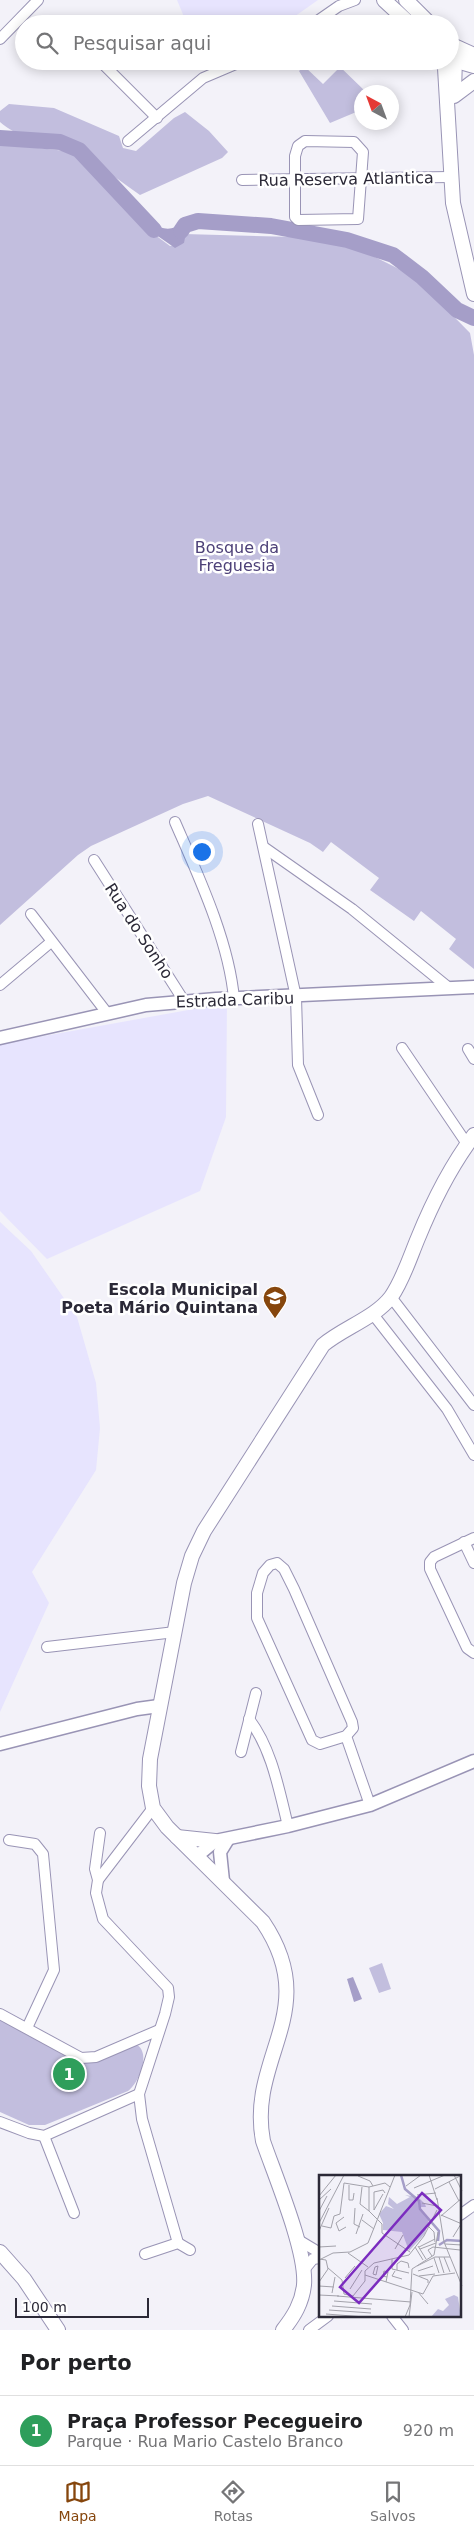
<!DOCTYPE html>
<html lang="pt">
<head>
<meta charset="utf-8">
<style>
	:root { --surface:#fff; --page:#f2f2f2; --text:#202124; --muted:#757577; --line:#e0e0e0; --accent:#86460d }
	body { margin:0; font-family:"DejaVu Sans",sans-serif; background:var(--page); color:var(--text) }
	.compass { position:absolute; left:354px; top:85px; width:45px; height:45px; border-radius:50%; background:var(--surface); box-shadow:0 2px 12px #0003; rotate:319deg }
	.scale { position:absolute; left:15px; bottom:12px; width:134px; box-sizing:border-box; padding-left:5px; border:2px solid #2b2937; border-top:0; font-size:14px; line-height:18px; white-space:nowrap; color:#2b2937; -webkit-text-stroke:4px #fff; paint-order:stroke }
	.you { position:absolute; left:201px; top:851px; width:18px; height:18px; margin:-12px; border:4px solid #fff; border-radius:50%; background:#1a73e8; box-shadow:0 0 0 8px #1a73e833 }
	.badge { display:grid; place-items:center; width:32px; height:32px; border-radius:50%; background:var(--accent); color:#fff; font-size:16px; font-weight:700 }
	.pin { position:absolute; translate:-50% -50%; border:2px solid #fff; box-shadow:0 1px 5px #0006 }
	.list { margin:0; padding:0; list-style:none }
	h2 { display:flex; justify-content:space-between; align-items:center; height:65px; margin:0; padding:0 20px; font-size:21px }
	h2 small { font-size:16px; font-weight:400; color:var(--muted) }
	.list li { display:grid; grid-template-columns:32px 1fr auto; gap:15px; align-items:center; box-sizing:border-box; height:70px; padding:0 20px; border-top:1px solid var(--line) }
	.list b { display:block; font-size:19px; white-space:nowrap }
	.list p { margin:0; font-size:16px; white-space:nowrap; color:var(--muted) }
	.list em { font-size:16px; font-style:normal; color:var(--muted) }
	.icon { flex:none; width:28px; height:28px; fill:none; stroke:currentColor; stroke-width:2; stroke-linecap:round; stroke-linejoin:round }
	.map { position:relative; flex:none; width:474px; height:2330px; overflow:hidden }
	.search { position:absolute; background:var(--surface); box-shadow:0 2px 12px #0003; left:15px; right:15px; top:15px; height:55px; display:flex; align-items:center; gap:12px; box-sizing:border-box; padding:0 18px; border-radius:28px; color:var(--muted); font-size:19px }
	.sheet { height:135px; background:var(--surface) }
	nav { display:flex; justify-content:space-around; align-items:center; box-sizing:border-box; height:70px; border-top:1px solid var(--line); background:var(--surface); font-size:14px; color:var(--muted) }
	nav a { display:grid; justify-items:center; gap:2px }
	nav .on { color:var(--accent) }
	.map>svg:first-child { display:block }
	.built { fill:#e7e4fe }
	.green { fill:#c2bede }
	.water { fill:#a59ec8 }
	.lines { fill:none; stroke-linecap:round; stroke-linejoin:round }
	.river { stroke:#a59ec8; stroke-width:16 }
	.minor-casing { stroke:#9994b5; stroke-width:12 }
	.tertiary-casing { stroke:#9994b5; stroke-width:15 }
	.secondary-casing { stroke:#9994b5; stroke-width:16 }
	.minor { stroke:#fff; stroke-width:10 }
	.tertiary { stroke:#fff; stroke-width:12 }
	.secondary { stroke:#fff; stroke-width:14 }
	.labels { text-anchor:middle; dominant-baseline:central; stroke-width:5; stroke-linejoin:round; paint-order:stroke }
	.street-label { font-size:16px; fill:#2b2937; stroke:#fff }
	.park-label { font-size:16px; fill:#4d4178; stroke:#fff }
	.poi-label { font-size:16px; font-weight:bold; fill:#2b2937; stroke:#fff; text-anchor:end }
	.inset-river { fill:none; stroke:#a59ec8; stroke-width:2.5 }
	.inset-road { fill:none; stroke:#a3a2ab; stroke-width:1 }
	.view { fill:#7b2cbf; fill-opacity:0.15; stroke:#7b2cbf; stroke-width:2.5 }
	.inset-edge { fill:none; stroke:#2b2937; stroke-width:2.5 }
</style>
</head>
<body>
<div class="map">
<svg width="474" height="2330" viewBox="0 0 474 2330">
	<rect width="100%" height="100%" fill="#f3f2f9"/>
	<!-- built -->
	<g class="built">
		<polygon points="177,0 318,0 284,24 187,24"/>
		<polygon points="227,1003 226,1117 200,1191 47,1259 0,1211 0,1044"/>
		<polygon points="0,1222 31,1251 77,1317 96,1383 100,1428 96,1470 32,1572 49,1603 0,1712"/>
	</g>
	<!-- green -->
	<g class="green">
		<polygon points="335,62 366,92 362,92 361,110 330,123 299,71 304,66 323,84 338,69 333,64"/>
		<path d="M 9,104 L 54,108 L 119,136 L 123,148 L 136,151 L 174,118 L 185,112 L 209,131 L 228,152 L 222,158 L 140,195 C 112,175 83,153 50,141 C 29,134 18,138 0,122 L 0,111 Z"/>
		<polygon points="0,144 66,151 90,164 139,223 170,246 184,243 184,234 296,237 359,249 415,277 470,333 474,355 474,969 449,949 456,939 421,911 414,921 370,890 379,878 331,842 323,852 310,843 208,796 183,804 91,846 78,855 0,925"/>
		<polygon points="382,1963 391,1989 379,1993 369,1968"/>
		<path d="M 0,2018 L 82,2061 L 137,2045 C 151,2053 139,2083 128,2091 L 45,2125 L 29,2125 L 0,2112 Z"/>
	</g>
	<!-- water -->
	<g class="water">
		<path d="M 139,215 C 148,221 163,233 175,227 C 184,223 188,219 198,221 L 187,227 L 184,243 L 175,248 L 139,223 Z"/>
		<polygon points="353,1977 362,1999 354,2002 347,1979"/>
	</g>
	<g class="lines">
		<!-- river -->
		<g class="river">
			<polyline points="0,138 60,142 79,150 154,230"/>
			<polyline points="181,231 185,225 198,221 271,226 347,240 393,255 422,277 457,310 474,318"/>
		</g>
		<defs>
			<g id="minor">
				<polyline points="313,24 339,6 355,0"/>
				<polyline points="0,39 38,0"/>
				<polyline points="100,61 157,118"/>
				<polyline points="128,141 203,78 243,61"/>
				<polygon points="305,141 354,142 363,152 358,219 298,220 295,217 295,156 298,146"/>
				<polyline points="242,180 450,177"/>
				<path d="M 175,822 C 198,875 229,941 234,999"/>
				<polyline points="258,824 296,997 298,1065 318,1115"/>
				<polyline points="265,848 352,909 449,988"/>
				<polyline points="94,860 184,1001"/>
				<polyline points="31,914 107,1013"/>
				<polyline points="0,985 51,942"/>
				<polyline points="402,1048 467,1144"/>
				<polyline points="468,1049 474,1059"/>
				<polyline points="391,1297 474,1405"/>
				<polyline points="372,1313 447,1409 474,1455"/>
				<polyline points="474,1538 434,1557 430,1562 430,1569 467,1648 474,1653"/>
				<polyline points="464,1542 474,1563"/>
				<polygon points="277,1563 284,1569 294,1589 352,1722 353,1728 346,1736 320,1744 312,1740 257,1618 257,1593 263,1573 270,1565"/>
				<polyline points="47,1647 175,1632"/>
				<path d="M 249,1719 C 272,1749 279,1790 288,1826"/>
				<polyline points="346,1736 370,1805"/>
				<polyline points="241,1752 256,1693"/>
				<polyline points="100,1833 95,1869 98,1880 96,1893 103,1919 168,1988 169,1997 165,2014 139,2094 142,2119 178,2243"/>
				<polyline points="9,1840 35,1844 43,1854 54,1970 27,2028"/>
				<polyline points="98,1880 153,1808"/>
				<polyline points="0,2014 81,2058 96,2057 159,2030"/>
				<polyline points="0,2122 29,2133 44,2136 139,2094"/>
				<polyline points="44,2136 74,2213"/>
				<polyline points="460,2215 474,2205"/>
				<polyline points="295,2238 320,2253"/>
				<polyline points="145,2254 178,2243 190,2250"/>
				<polyline points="304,2270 313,2259 320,2258"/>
				<polyline points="392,2316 403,2330"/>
				<polyline points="309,2330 328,2316"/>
			</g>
			<g id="tertiary">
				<polyline points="0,1038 146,1005 216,999 474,987"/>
				<polyline points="0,1744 137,1709 159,1706"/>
				<polyline points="197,1856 215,1841 288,1826 370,1805 474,1761"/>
				<polyline points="223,1881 220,1852 228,1839"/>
			</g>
			<g id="secondary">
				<polyline points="384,0 410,24"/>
				<polyline points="406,0 430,24"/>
				<polyline points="450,44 474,55"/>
				<polyline points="450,46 455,56 454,94"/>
				<polyline points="450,59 474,66"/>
				<polyline points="442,61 445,68 453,203 474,294"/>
				<polyline points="454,96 474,81"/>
				<polyline points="177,1837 215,1841"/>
				<polyline points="0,2252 24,2279 58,2330"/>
				<path d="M 283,2330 C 294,2316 302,2303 304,2285 C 307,2251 275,2176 263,2141 C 247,2057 323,2011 263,1922 L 167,1827 L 153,1808 L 149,1786 L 150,1759 L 184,1583 L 192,1556 L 204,1531 L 323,1345 C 343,1328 375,1318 391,1297 C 403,1280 410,1257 418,1238 C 433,1201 450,1167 474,1135"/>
			</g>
		</defs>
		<!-- minor casing -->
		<use href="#minor" class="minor-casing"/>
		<!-- tertiary casing -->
		<use href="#tertiary" class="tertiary-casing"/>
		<!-- secondary casing -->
		<use href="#secondary" class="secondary-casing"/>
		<!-- minor -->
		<use href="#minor" class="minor"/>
		<!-- tertiary -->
		<use href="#tertiary" class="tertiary"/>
		<!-- secondary -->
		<use href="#secondary" class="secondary"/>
	</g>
	<!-- icons -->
	<defs>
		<symbol id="school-pin" viewBox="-11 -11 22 30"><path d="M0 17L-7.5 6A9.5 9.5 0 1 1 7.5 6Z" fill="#86460d" stroke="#fff"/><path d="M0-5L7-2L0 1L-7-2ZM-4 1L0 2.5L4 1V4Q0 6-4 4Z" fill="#fff"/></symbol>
	</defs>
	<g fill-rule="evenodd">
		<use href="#school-pin" x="261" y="1284" width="28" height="38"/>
	</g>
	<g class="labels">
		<!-- street labels -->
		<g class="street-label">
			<text transform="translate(346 179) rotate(-1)">Rua Reserva Atlantica</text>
			<text transform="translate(139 931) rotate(57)">Rua do Sonho</text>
			<text transform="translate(235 1000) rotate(-2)">Estrada Caribu</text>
		</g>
		<!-- park labels -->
		<g class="park-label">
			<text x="237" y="547">Bosque da<tspan x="237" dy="18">Freguesia</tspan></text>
		</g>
		<!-- poi labels -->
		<g class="poi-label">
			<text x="258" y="1289">Escola Municipal<tspan x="258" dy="18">Poeta Mário Quintana</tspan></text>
		</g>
	</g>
	<!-- overview -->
	<g transform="translate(319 2175)">
		<rect width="142" height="142" fill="#f3f2f9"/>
		<path d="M 86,20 L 99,22 L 106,29 L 107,32 L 100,32 L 110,44 L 106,59 L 90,76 L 83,57 L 64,55 L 64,48 L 60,39 L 67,31 L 75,34 L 69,29 L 70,22 L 78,29 L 91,22 ZM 135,120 L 139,122 L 142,142 L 112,142 L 119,134 L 124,136 L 130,130 L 126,124 Z" fill="#c2bede"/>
		<path class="inset-river" d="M 82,0 L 86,14 L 100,26 L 101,34 L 120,56 L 119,66M 120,70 L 128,65 L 143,66"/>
		<path class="inset-road" d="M 110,0 L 118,25M 135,0 L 143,16M 39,1 L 51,6 L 54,11M 130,7 L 140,26M 25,8 L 50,12 L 66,8 L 71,12M 30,10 L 30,25 L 34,25 L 35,18M 87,11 L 102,0M 43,12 L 41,29 L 50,36M 50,12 L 50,36 L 63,49 L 63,58 L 91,77M 95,13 L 126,0M 116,14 L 143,0M 98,20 L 117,18M 0,21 L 17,0M 118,23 L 125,67 L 143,111M 0,25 L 12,14M 103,28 L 118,31M 36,33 L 35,49 L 41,52M 55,35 L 55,17 L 64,15 L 66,18M 55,35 L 64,19M 0,36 L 8,21M 122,40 L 143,49M 122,41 L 143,23M 25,42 L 17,48 L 20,56 L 27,52M 43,45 L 55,54M 0,48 L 25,0M 3,51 L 12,53 L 15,41 L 21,39 L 25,8M 109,51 L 115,57 L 116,67M 0,56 L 10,33M 37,59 L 44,39M 134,62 L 142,49M 126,69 L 143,70M 99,71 L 107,84M 0,72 L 17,71M 96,72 L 104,85M 100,72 L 116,64M 76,74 L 84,60M 101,74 L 117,68M 29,78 L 49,92M 113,81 L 109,75 L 114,72 L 141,75M 120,82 L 125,98M 125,82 L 131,97M 115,83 L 120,98M 0,84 L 7,85 L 9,94 L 0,107M 2,84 L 14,78 L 31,77 L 49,68 L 76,0M 73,84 L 73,94 L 90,98M 59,91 L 57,100 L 54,99 L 56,92 ZM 98,91 L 116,82 L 131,82M 9,93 L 23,105 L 25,119 L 34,121 L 46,106 L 46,96 L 55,88 L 90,80 L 105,61 L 118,35M 78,95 L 78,89 L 82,86 L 89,88 L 90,93M 76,96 L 73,101 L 83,104M 99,96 L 114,91M 94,99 L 109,105 L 109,108M 46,100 L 104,119 L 114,101 L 136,98M 100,101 L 116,99M 26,103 L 36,91M 67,107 L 69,97 L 65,96 L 64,101 L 68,102M 0,111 L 15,112M 31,114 L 43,95M 99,117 L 109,129M 13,118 L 16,102M 0,120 L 20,121M 18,121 L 92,127M 15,126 L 53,129M 13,131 L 52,134M 10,135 L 52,138M 7,139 L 46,142M 86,142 L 91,130 L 93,94 L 115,80 L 119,57M 90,142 L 93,117"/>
		<path class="view" d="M 103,18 L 122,35 L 40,128 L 21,112 Z"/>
		<rect width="142" height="142" class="inset-edge"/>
	</g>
</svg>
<svg class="compass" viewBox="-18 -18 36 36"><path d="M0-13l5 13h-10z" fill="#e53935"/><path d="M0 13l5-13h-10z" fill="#757577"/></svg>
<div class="scale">100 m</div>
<div class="you"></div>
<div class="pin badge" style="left:69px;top:2074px;background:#2e9e5b">1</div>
<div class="search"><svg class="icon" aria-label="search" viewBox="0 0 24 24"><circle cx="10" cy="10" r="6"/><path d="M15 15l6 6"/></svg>Pesquisar aqui</div>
</div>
<section class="sheet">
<h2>Por perto<small></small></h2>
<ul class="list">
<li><span class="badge" style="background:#2e9e5b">1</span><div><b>Praça Professor Pecegueiro</b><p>Parque · Rua Mario Castelo Branco</p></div><em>920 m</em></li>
</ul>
</section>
<nav>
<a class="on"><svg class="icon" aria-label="map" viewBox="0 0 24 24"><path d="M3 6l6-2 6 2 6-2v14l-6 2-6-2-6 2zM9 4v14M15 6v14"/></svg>Mapa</a>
<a><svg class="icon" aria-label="directions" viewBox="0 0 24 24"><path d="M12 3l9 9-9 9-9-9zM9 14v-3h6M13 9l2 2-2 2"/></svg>Rotas</a>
<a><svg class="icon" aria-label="saved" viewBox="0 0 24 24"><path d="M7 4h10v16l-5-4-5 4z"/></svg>Salvos</a>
</nav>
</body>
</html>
